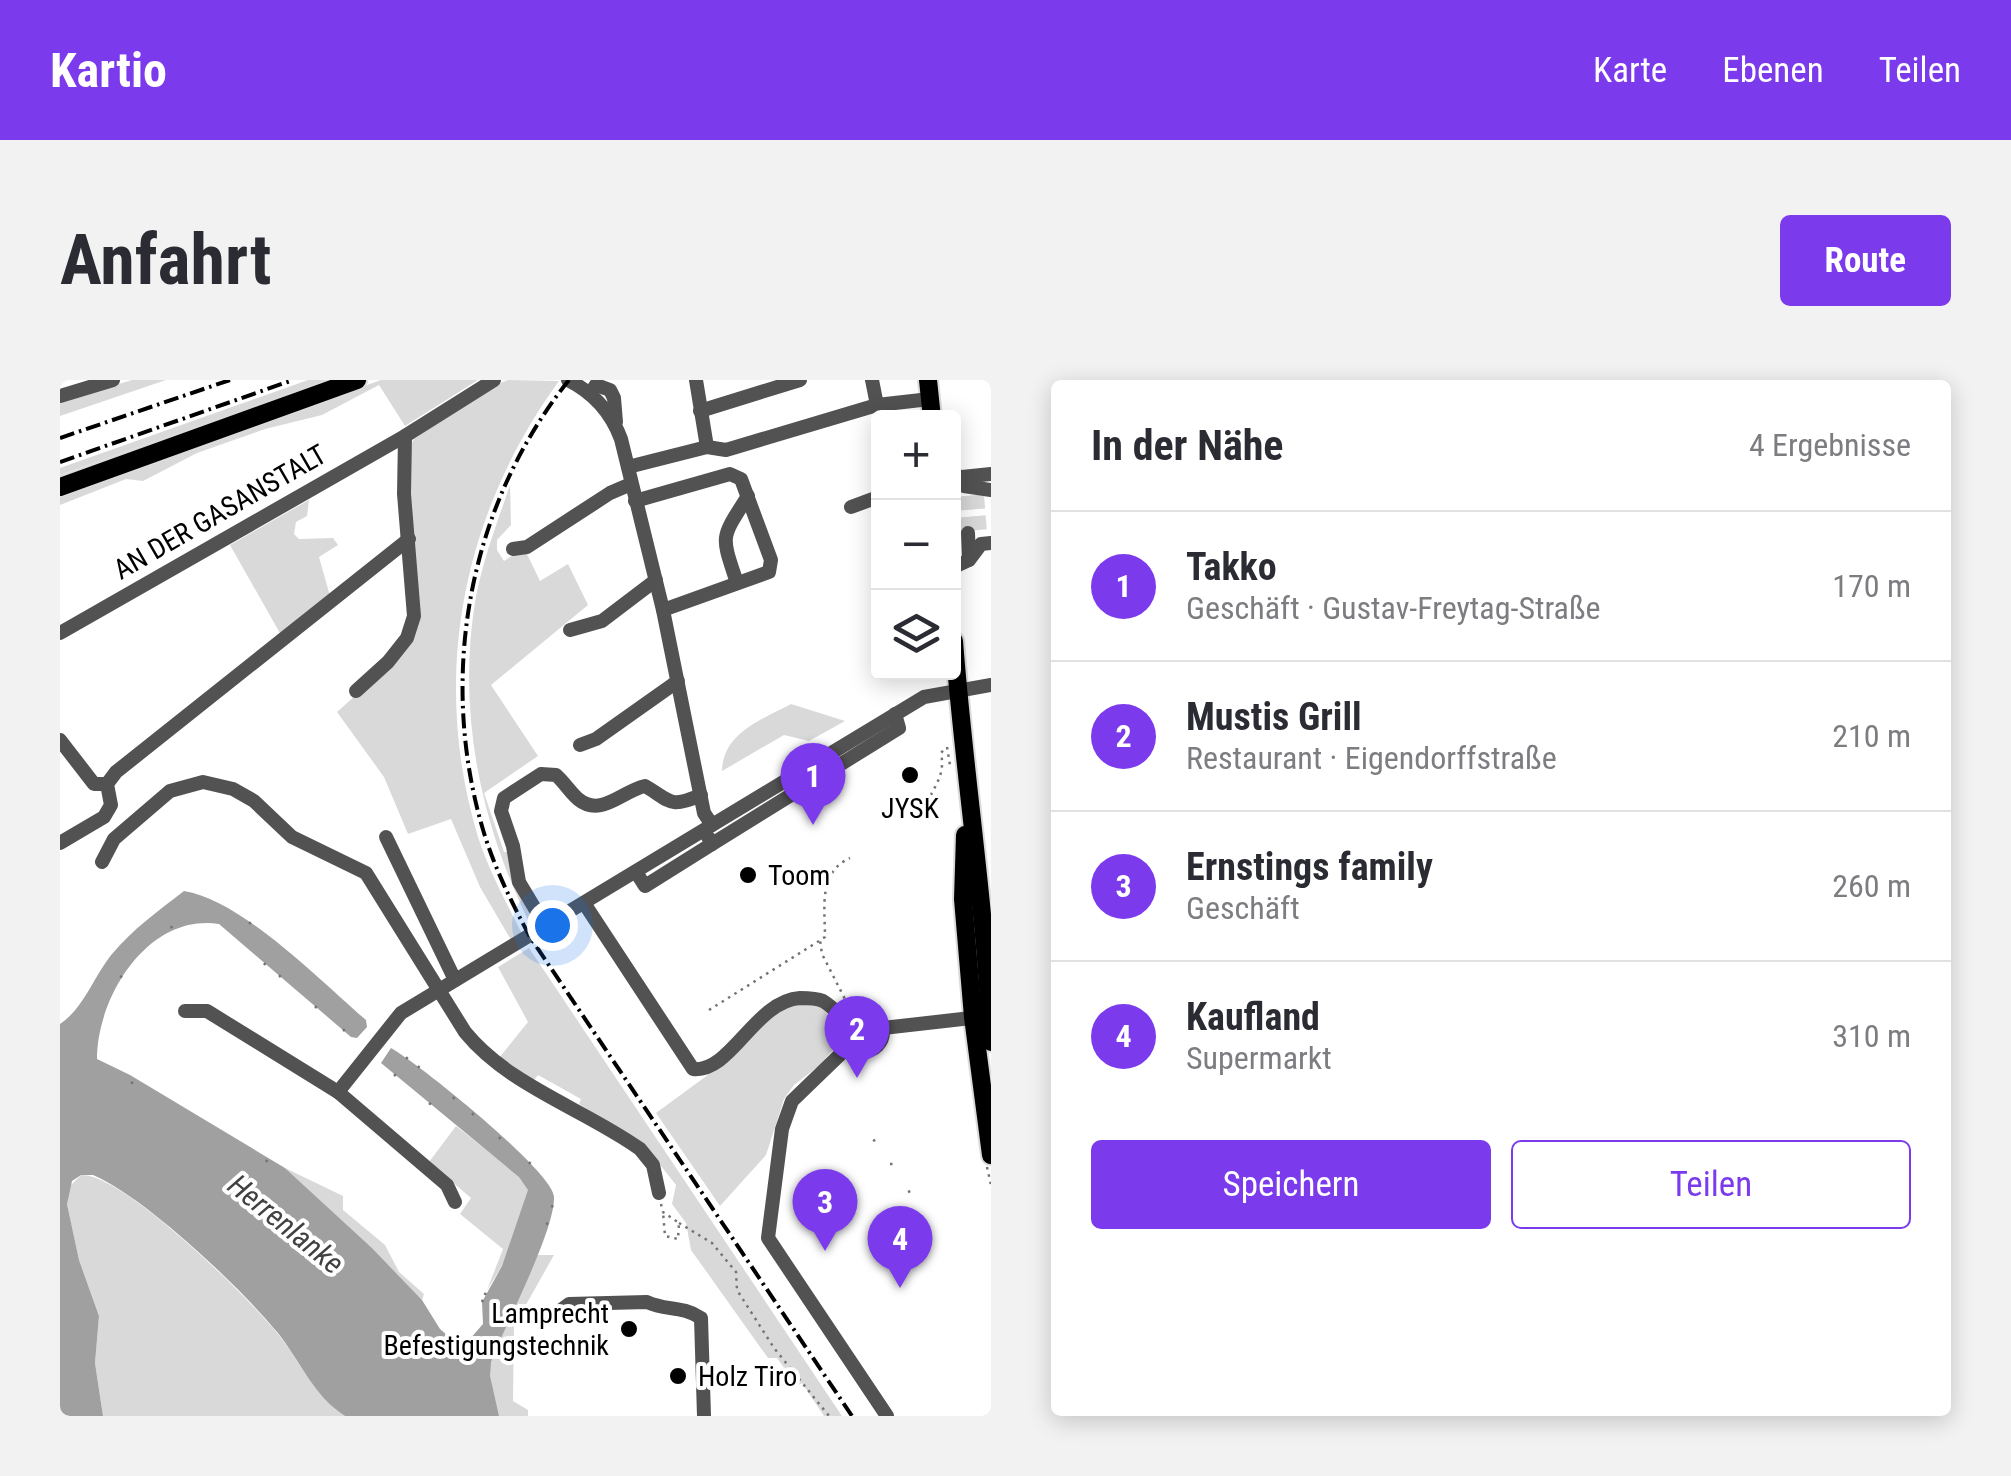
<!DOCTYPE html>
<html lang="de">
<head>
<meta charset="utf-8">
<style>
	:root { --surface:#fff; --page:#f2f2f3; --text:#2b2b33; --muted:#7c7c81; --line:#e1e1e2; --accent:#7c3aed }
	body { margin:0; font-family:"Roboto Condensed",sans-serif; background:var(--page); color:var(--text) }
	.controls { position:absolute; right:30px; top:30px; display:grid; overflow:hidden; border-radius:10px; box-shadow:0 5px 25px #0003 }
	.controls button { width:90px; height:90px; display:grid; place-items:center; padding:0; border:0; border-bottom:2px solid var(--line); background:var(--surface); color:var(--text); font:50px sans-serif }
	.you { position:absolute; left:492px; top:545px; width:35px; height:35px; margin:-25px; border:8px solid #fff; border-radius:50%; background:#1a73e8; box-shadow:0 0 0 15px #1a73e833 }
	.badge { display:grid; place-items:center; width:65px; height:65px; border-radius:50%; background:var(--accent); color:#fff; font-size:32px; font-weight:700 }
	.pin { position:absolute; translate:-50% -82px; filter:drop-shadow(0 2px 5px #0008) }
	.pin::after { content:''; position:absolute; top:52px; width:35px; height:30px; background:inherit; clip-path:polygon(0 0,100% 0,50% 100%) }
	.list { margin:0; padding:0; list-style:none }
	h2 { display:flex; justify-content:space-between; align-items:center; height:130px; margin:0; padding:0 40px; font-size:42px }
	h2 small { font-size:32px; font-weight:400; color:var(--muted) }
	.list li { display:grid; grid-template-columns:65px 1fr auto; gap:30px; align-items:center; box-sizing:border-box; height:150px; padding:0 40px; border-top:2px solid var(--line) }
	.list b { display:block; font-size:38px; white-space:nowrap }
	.list p { margin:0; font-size:32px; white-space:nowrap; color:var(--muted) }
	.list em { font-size:32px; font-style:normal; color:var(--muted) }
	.actions { display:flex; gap:20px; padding:30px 40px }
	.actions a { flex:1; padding:22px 0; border:2px solid var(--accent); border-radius:10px; text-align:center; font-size:35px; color:var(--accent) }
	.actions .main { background:var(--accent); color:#fff }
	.icon { flex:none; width:55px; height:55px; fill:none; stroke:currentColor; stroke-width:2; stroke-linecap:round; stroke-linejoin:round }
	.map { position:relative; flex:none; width:931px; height:1036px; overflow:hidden; border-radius:10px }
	header { display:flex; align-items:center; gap:60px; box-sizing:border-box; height:140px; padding:0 50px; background:var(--accent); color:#fff }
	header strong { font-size:48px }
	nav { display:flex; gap:55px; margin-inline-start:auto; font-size:35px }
	.intro { display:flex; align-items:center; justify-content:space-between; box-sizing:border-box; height:240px; padding:0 60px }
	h1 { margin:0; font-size:70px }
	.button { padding:25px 45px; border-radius:10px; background:var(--accent); color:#fff; font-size:35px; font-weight:700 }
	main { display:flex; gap:60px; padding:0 60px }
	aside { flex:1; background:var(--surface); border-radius:10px; box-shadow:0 5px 25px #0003 }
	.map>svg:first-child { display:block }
	.green { fill:#d9d9d9 }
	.water { fill:#a0a0a0 }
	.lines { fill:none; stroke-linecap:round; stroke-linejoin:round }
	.minor-tunnel { stroke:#d9d9d9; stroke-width:14; stroke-dasharray:14 7; stroke-linecap:butt }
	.major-casing { stroke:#dbdbdb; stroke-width:22 }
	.path { stroke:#747474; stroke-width:2.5; stroke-dasharray:2.5 5; stroke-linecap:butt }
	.minor { stroke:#525252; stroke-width:14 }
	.major { stroke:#000; stroke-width:18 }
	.rail { stroke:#000; stroke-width:4; stroke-dasharray:15 5 2.5 5; stroke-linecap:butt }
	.poi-dot { fill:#000; stroke:#fff; stroke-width:4 }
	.labels { text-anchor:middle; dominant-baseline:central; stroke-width:8; stroke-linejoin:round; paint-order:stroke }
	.street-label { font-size:28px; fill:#000; stroke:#fff }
	.poi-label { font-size:28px; fill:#000; stroke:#fff; text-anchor:start }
	.water-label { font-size:30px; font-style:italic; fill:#414141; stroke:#fff }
</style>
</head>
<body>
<header>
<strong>Kartio</strong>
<nav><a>Karte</a><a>Ebenen</a><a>Teilen</a></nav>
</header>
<div class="intro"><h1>Anfahrt</h1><a class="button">Route</a></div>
<main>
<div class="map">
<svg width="931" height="1036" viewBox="0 0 931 1036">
	<rect width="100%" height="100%" fill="#fff"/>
	<!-- green -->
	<g class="green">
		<polygon points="72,0 106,0 0,36 0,22"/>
		<polygon points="248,0 268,0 0,95 0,88"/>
		<polygon points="321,0 418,0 345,46 319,5 262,35 205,49 137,73 83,101 66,99 0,125 0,115"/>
		<path d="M 448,0 L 499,1 C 402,134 370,298 418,457 C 429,491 446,522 462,554 L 451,560 L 420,507 L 391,439 L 348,454 L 324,397 L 277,332 L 334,281 L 351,260 L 348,70 L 354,59 L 437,4 Z"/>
		<path d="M 450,105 L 451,145 L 437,160 L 437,170 L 444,181 L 464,168 L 480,201 L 508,184 L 528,225 L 431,305 L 478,376 L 424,413 L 444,472 L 448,472 L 475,539 L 476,545 L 472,548 C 421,446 397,335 415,222 C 422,182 437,143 450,105 Z"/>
		<polygon points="249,120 247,136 236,142 234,154 239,159 273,158 278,165 259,177 270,216 221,255 170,165"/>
		<path d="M 731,324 L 785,341 L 749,361 L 724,355 L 662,391 C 663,353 701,340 731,324 Z"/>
		<polygon points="469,568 782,1036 764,1036 742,1003 737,1006 717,978 708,978 631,870 626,843 612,824 616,805 586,767 519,724 521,719 478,695 474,700 439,678 468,642 438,587"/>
		<polygon points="751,624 762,626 770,638 776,666 760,685 734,705 724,719 706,775 660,826 596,733 675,675 717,632 727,626"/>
		<polygon points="396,746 459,796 469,811 442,886 427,910 443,869 400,834 411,818 369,782"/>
		<polygon points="225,788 283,816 283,830 325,865 339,892 364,914 362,920 312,868"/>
		<path d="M 21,795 C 63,793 189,918 217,953 C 240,980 254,1017 285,1036 L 43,1036 L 35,983 L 39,936 L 19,880 L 7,824 L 8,808 Z"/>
		<polygon points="476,875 494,875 454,946 453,1021 468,1030 468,1036 439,1036 423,992 432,979"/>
	</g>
	<!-- water -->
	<path class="water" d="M 124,511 C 182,520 260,601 306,640 L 307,647 L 297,658 L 291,657 L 159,544 C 88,533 37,617 37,679 L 70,695 L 225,788 L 312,868 L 362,920 L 380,949 L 402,968 L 423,944 L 422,922 L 442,886 L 468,810 L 459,797 L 321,683 L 331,668 C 358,683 494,792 494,817 C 495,851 445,945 431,982 L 430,996 L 439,1036 L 285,1036 C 253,1016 240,980 217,952 C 179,906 86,818 33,795 L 21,795 L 12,801 L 7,824 L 19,880 L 39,936 L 35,983 L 43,1036 L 0,1036 L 0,644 C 24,628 34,596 52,574 C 73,549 98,531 124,511 Z"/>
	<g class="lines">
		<!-- minor-tunnel -->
		<g class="minor-tunnel">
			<polyline points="917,115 920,152"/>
			<polyline points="905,116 908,153"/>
		</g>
		<defs>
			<g id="major">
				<polyline points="868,0 872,38"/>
				<polyline points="0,107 297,0"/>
				<path d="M 894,261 C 904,395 926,528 931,662"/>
				<polyline points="905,455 903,519 913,637 931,775"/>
			</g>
		</defs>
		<!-- major casing -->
		<use href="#major" class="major-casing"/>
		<!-- path -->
		<g class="path">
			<polyline points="887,367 890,385"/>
			<path d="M 865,429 C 872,407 886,398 881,373 L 886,367"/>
			<polyline points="189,544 191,542"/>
			<polyline points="111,546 113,551"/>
			<polyline points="204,585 207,581"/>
			<polyline points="60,596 63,598"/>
			<polyline points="219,597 222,594"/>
			<path d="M 788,625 L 762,574 L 760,560 L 765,557 C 765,528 758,492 790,478"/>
			<polyline points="255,628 258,625"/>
			<polyline points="649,630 759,561"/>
			<polyline points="283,651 286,648"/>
			<polyline points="346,679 349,676"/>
			<polyline points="358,688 360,685"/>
			<polyline points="334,696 336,694"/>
			<polyline points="71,702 77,706"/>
			<polyline points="393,719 395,716"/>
			<polyline points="369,723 374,727"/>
			<polyline points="412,735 415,732"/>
			<polyline points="439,759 443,754"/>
			<polyline points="813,761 819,758"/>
			<polyline points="206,782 209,778"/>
			<polyline points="469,784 472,780"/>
			<polyline points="830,784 836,784"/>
			<polyline points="927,787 931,805"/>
			<polyline points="848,812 853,810"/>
			<polyline points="601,824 603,832 619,843 618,859 605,856 603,832"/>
			<polyline points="491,826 495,827"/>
			<polyline points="486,843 489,845"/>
			<polyline points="619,843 652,863 676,892 677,910 714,968 769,1036"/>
			<polyline points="422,922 426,912"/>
		</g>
		<!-- minor -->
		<g class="minor">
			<path d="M 508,0 C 534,13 551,32 561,59 L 603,230 L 644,433 L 652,445"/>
			<polyline points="636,0 647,67"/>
			<polyline points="812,0 817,25"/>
			<polyline points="530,14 536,5 550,10 554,18 556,42"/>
			<polyline points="0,16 53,0"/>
			<polyline points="640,31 740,0"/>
			<polyline points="568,87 647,67 666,70 817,25 870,19"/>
			<polyline points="894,96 902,97 904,106 931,110"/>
			<polyline points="902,97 931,94"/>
			<polyline points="575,121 670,94 681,99 711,180 709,192 603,230"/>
			<polyline points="791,127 818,117"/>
			<polyline points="908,153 909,180"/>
			<polyline points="453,169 467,167 550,113 571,104"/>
			<polyline points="894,187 909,180 921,164 931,163"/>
			<path d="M 677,203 C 661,154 660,160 688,116"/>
			<polyline points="510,250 542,241 596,200"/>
			<polyline points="0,253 345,56 434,0"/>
			<polyline points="296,311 328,282 347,258 354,236 344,114 345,56"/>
			<polyline points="0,360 34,404 47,404"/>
			<polyline points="520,365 536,359 618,301"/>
			<polyline points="326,457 395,600"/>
			<polyline points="0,463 44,437 51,425 47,404 56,392 349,159"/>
			<polyline points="652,464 839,348 835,334"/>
			<path d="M 42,482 L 54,459 L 110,411 L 143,402 L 173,409 L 194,421 L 232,457 L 306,493 L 405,652 C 449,706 524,729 580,769 L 593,785 L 599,813"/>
			<polyline points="576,492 585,506 652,464 648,457"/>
			<path d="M 524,523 L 633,689 C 671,693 695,621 740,618 C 748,618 756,618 763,621 C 772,626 780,636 787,642"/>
			<path d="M 486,547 L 459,502 L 453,466 L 441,431 L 444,418 L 481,394 L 496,395 C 504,402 510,412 518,419 C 541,438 562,411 585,406 C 611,421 609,429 641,415"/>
			<polyline points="125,631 147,631 278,712 387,805 395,822"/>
			<circle cx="804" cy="652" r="19"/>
			<polyline points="823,648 920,637"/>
			<polyline points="790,665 732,721 722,749 708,858 827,1036"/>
			<polyline points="278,712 341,633 864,317 931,305"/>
			<path d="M 497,933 L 509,924 L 587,922 C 606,931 621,925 641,938 L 644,1036"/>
		</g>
		<!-- major -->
		<use href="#major" class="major"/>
		<!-- rail -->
		<g class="rail">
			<path d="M 509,0 C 408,126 377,298 424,453 C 435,489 452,523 470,557 L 792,1036"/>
			<polyline points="0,58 170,0"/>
			<polyline points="0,82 233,0"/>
		</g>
	</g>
	<!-- markers -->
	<g class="poi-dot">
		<circle cx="850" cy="395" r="10"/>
		<circle cx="688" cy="495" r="10"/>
		<circle cx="569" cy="949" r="10"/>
		<circle cx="618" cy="996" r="10"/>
	</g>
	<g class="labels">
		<!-- street labels -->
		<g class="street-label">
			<text transform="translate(160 132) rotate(-30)">AN DER GASANSTALT</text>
		</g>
		<!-- poi labels -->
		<g class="poi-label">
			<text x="850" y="428" text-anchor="middle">JYSK</text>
			<text x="708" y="495">Toom</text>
			<text x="549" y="933" text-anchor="end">Lamprecht<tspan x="549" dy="32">Befestigungstechnik</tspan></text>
			<text x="638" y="996">Holz Tiro</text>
		</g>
		<!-- water labels -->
		<g class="water-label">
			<text transform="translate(226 844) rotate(39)">Herrenlanke</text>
		</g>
	</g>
</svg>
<div class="controls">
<button>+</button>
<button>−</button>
<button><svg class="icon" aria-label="layers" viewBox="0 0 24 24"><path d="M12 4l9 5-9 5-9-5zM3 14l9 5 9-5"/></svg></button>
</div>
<div class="you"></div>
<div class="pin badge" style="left:753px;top:445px">1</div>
<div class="pin badge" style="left:797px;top:698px">2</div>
<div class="pin badge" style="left:765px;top:871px">3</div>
<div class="pin badge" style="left:840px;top:908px">4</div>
</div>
<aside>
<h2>In der Nähe<small>4 Ergebnisse</small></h2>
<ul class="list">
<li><span class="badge">1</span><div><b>Takko</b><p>Geschäft · Gustav-Freytag-Straße</p></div><em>170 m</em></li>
<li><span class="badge">2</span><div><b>Mustis Grill</b><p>Restaurant · Eigendorffstraße</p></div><em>210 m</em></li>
<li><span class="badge">3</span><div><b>Ernstings family</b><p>Geschäft</p></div><em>260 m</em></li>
<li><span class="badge">4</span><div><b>Kaufland</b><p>Supermarkt</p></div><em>310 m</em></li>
</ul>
<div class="actions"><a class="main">Speichern</a><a>Teilen</a></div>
</aside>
</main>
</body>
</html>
